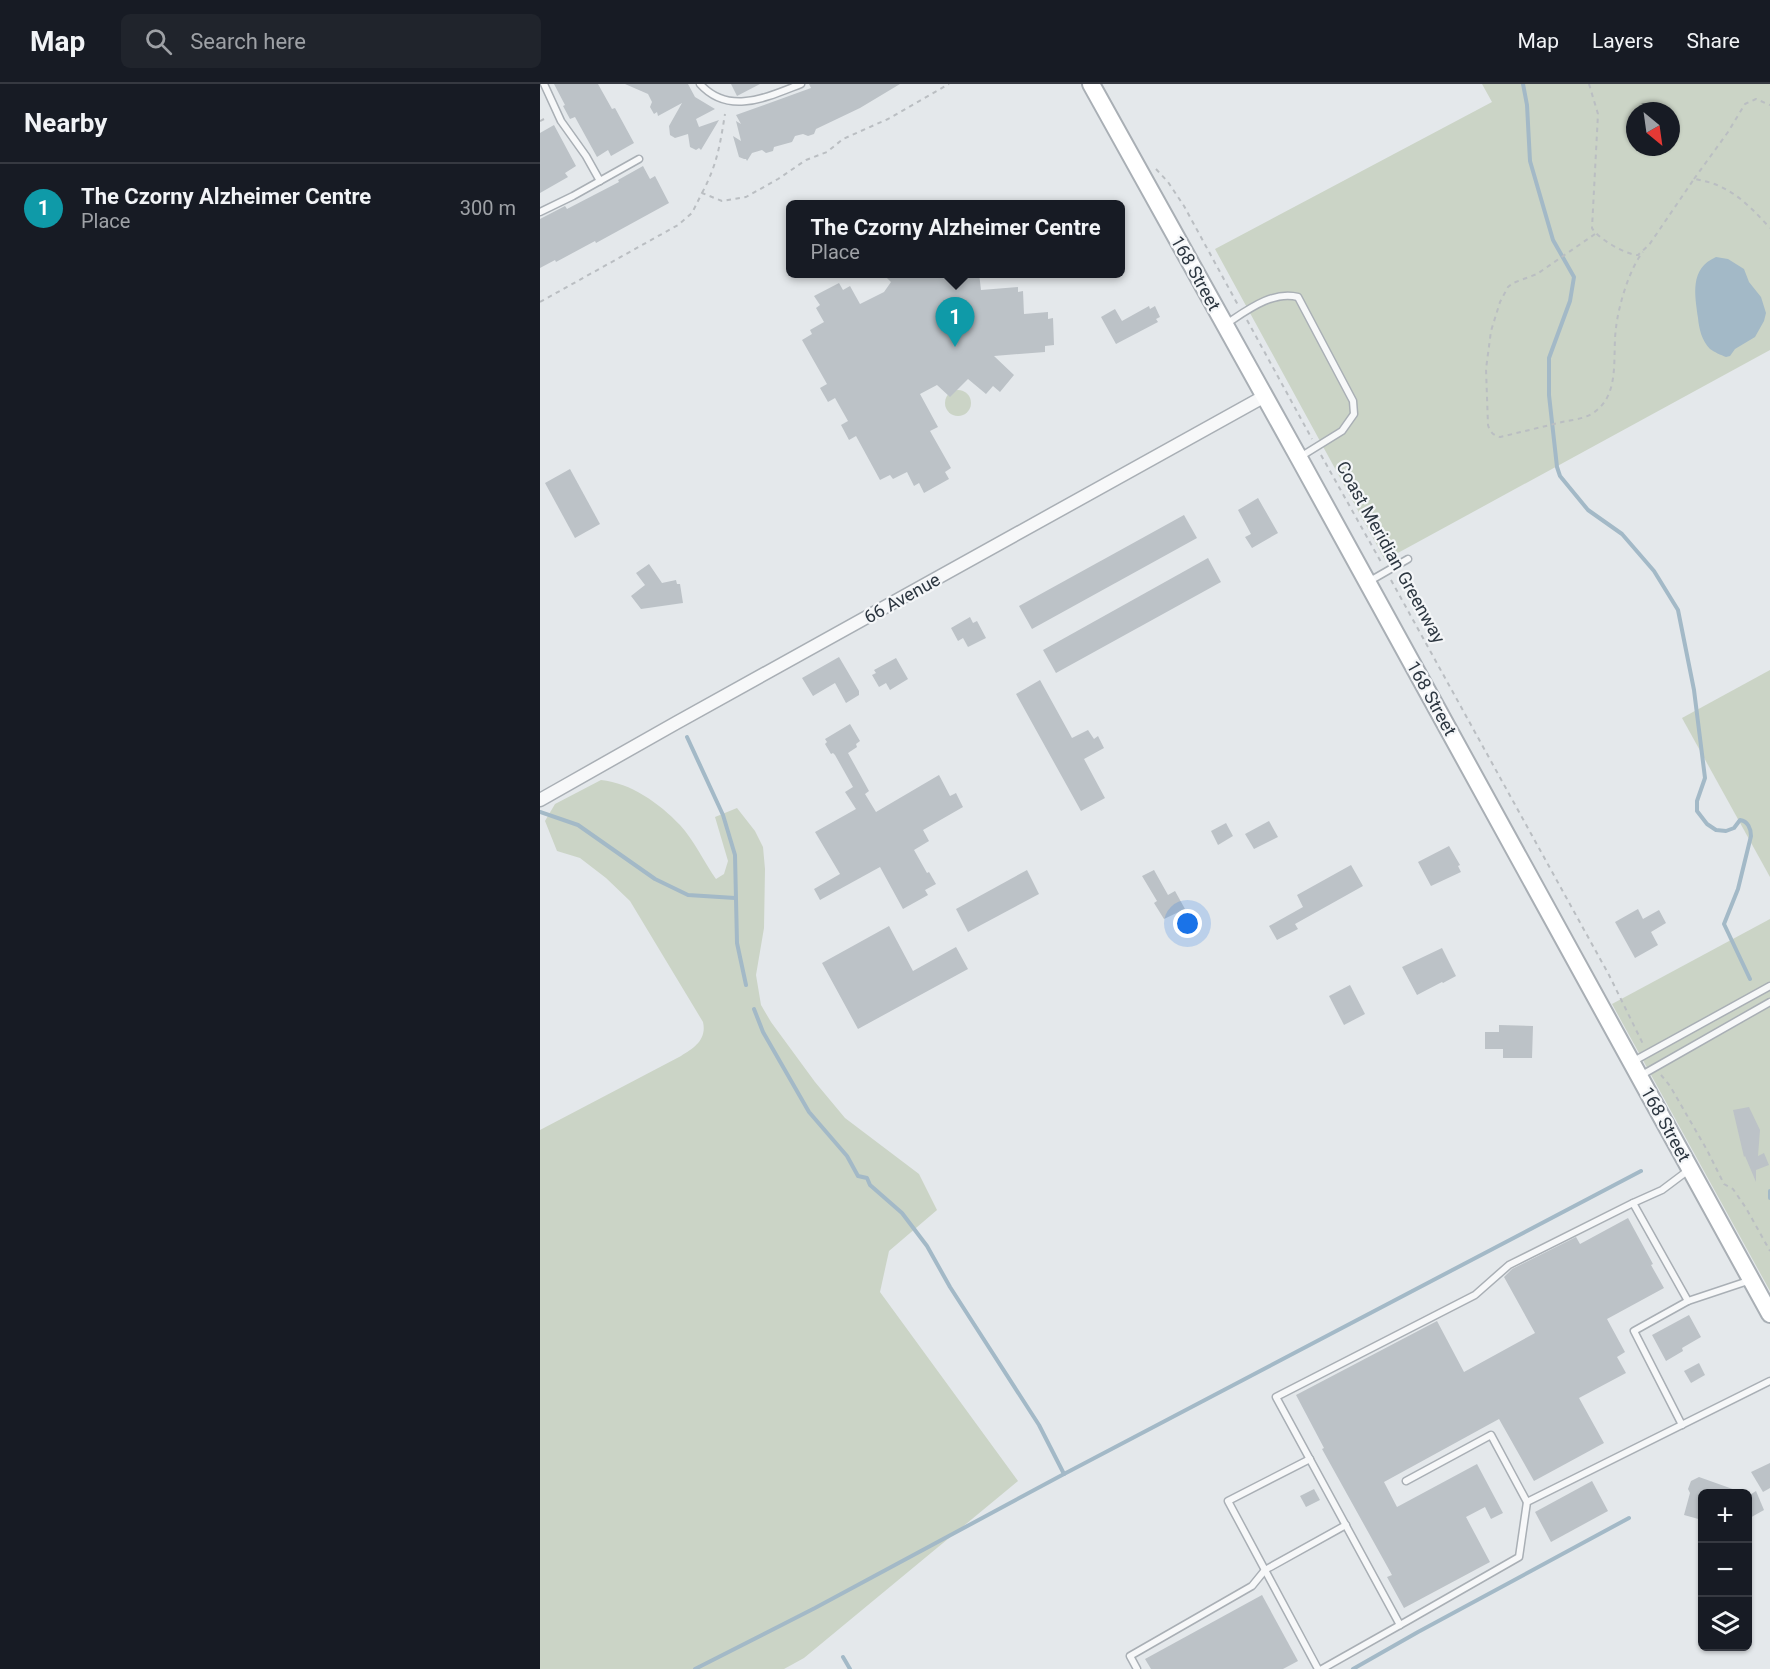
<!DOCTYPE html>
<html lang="en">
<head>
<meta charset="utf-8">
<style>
	:root { --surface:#171b24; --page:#20242c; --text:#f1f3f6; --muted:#9ea1a6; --line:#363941; --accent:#0f766e }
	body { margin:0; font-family:Roboto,sans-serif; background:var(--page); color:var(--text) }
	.controls { position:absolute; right:18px; bottom:18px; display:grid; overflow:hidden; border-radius:9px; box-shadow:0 2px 4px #0004 }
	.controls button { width:54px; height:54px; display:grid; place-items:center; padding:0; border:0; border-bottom:2px solid var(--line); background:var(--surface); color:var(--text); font:30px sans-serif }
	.compass { position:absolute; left:1086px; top:18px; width:54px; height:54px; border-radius:50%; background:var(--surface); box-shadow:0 2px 4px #0004; rotate:151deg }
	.you { position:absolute; left:648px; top:840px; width:21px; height:21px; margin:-15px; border:4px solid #fff; border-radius:50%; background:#1a73e8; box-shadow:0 0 0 9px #1a73e833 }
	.badge { display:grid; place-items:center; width:39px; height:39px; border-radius:50%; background:var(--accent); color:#fff; font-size:20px; font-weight:700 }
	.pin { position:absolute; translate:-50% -50px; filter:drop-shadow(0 2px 3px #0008) }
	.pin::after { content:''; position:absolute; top:32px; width:21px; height:18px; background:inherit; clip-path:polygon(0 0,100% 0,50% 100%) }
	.popup { position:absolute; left:246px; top:116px; width:339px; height:78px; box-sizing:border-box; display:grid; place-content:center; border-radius:9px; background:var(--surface); filter:drop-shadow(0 2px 4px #0005); font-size:20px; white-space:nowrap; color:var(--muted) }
	.popup b { font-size:22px; color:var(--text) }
	.popup::after { content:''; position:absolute; left:50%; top:100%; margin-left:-12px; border:12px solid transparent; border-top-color:var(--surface) }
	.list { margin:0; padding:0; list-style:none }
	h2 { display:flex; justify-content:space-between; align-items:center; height:78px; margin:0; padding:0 24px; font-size:26px }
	h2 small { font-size:20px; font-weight:400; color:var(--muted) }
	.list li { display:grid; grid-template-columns:39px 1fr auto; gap:18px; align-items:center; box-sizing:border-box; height:90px; padding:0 24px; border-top:2px solid var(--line) }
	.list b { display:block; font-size:22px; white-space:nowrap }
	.list p { margin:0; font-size:20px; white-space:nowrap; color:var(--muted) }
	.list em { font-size:20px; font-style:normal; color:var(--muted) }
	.icon { flex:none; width:33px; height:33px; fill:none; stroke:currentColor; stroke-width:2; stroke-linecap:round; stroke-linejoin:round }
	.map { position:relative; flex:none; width:1230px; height:1585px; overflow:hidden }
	header { display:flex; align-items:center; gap:36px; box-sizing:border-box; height:84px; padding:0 30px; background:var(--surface); border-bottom:2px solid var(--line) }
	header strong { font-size:28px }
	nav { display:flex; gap:33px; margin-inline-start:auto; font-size:21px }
	.search { width:420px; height:54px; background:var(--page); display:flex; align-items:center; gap:15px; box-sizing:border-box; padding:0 21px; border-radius:9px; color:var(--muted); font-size:22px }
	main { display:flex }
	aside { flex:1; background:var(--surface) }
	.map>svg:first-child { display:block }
	.green { fill:#cbd4c6; fill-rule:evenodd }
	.water { fill:#a3b9c7 }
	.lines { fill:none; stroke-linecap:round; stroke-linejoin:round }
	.stream { stroke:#a3b9c7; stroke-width:4 }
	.building { fill:#bcc2c7 }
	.service-casing { stroke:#a9afb5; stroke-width:9 }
	.minor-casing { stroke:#a9afb5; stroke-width:15 }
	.secondary-casing { stroke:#a9afb5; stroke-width:20 }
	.path { stroke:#babec2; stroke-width:2; stroke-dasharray:4.5 4.5; stroke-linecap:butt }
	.service { stroke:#f7f8f9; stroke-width:6 }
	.minor { stroke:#f7f8f9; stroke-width:12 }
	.secondary { stroke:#fff; stroke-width:16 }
	.labels { text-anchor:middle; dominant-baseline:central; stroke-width:4.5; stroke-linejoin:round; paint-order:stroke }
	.street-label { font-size:18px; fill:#2d3741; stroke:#f4f6f8 }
</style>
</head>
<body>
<header>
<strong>Map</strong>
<div class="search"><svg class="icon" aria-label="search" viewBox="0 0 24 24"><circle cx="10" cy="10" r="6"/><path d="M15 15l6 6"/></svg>Search here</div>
<nav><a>Map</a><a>Layers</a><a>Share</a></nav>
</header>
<main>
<aside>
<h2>Nearby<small></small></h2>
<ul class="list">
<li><span class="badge" style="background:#0f9aa8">1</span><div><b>The Czorny Alzheimer Centre</b><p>Place</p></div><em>300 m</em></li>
</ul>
</aside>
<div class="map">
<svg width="1230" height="1585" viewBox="0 0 1230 1585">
	<rect width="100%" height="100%" fill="#e4e8eb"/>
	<!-- green -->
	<g class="green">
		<path d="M 942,0 L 1230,0 L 1230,266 L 845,476 L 675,165 L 952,18 ZM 1095,27 L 1131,27 L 1131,63 L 1095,63 Z"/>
		<circle cx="418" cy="319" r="13"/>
		<polygon points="1230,586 1230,793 1142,634"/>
		<path d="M 61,696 C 91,699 119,719 140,741 C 154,756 164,778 176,795 L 184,790 L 188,777 L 175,733 L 197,724 L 215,747 L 223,763 L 225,785 L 224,844 L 216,891 L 221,921 L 231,938 L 275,998 L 305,1034 L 379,1090 L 397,1126 L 349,1167 L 340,1208 L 478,1397 L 264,1574 L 244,1585 L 0,1585 L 0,1046 L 141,972 C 154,964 167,956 163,938 L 90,817 L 66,794 L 40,774 L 17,767 L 5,737 L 15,720 Z"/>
		<polygon points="1230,835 1230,1207 1072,920"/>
	</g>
	<!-- water -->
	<path class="water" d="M 1176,173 L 1188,175 L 1204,185 L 1209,198 L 1221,213 L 1226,229 L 1224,237 L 1215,253 L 1195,265 L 1190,272 L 1186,273 C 1181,271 1174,268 1170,265 C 1162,257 1159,245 1158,234 C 1155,211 1149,185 1176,173 Z"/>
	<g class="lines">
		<!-- stream -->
		<g class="stream">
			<path d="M 983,0 L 987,21 L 990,77 L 1013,156 L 1034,193 L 1030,217 L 1009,274 L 1009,311 L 1017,383 L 1020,392 L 1048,426 L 1082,450 L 1114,487 L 1138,526 L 1154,606 L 1165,694 L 1157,717 L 1157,727 L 1167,740 L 1176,746 L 1186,747 L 1194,744 L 1200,736 C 1208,737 1211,745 1211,752 L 1198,805 L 1184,840 L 1210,895"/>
			<polyline points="147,653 183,731 195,771 197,859 206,901"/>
			<polyline points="0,728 38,741 115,795 148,811 195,814"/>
			<polyline points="214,925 223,948 269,1028 307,1072 318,1092 327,1094 330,1101 362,1129 387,1162 410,1203 499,1341 524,1390"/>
			<polyline points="1230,1107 1230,1114"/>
			<polyline points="303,1573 310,1585"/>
			<polyline points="155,1585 275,1524 524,1390 1101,1087"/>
			<polyline points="813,1585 878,1548 1089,1434"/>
		</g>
	</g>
	<!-- building -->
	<g class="building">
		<polygon points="14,0 58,0 72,25 75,24 94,59 71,72 68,66 57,73 35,33 30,35 23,22 25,21"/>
		<polygon points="85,0 148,0 155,13 175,25 156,35 159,43 179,36 161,66 159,64 156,66 150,63 148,50 135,54 130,51 129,42 142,19 118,32 117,28 114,30 110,23 112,18 108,10"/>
		<polygon points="191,0 220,0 197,12"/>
		<polygon points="269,0 360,0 320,24 276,45 274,50 268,52 263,50 255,52 252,58 234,63 233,67 226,69 222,66 212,69 207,77 206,75 204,75 199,73 193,52 201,57 196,37 201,40 196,31 271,4"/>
		<polygon points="14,41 36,82 25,89 28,93 0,109 0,49"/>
		<polygon points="103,82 110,95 115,92 129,119 56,159 55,157 16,178 15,176 0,184 0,135 25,122 27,125 79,98 78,96"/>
		<polygon points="342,189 439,189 441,206 478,203 478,208 483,207 484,230 508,228 508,235 513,234 514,261 505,262 505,268 454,272 474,291 460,308 453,302 446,310 428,295 410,313 397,301 380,310 398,343 390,347 411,384 405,388 409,395 384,409 379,399 374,402 367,388 353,395 350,391 340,396 316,352 309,356 301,341 308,337 295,314 288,318 280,304 287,300 262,256 272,250 270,246 284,238 276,224 280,221 274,212 299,199 303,206 310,202 320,220 344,208 351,198"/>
		<polygon points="609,222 610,225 615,222 620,233 616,235 618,238 576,260 561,233 575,225 582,237"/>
		<polygon points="30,385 60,440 35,454 5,399"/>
		<polygon points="718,414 738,449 712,464 705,453 711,450 698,426"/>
		<polygon points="644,431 657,454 492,545 479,522"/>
		<polygon points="668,474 681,498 516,589 503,566"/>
		<polygon points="109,480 122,499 136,496 137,500 140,500 143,519 101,525 91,512 105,501 96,489"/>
		<polygon points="430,533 433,539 437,537 446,554 428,563 423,554 418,557 411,544"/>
		<polygon points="299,573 319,607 319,611 306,619 295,599 273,612 262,594"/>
		<polygon points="356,574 368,595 350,606 346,599 339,603 332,591 336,589 334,586"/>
		<polygon points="500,596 532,654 548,646 554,655 558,652 564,664 544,675 565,714 541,727 476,610"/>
		<polygon points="310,640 320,657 316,660 317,663 308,669 329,707 325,710 336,728 399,691 410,712 416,709 423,723 383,746 389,757 374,766 387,789 389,788 396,800 385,806 388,811 363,825 340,783 280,816 274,805 300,790 275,748 316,725 305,708 313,703 295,671 293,669 291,670 285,660 287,658 285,655"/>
		<polygon points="729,737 738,753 714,765 705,750"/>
		<polygon points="686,739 693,752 678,761 671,747"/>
		<polygon points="909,762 920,781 918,782 921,788 891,802 878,778"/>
		<polygon points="811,781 823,802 755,840 758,845 737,856 729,842 763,823 757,811"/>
		<polygon points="487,786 499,810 428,848 416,825"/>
		<polygon points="614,786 628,811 635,807 645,825 624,835 614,819 617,817 602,792"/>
		<polygon points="1098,825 1103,835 1119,826 1126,839 1111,848 1118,861 1095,874 1075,838"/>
		<polygon points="349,842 373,887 416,863 428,885 318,945 282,879"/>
		<polygon points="902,864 916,892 903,899 902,898 877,911 862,883"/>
		<polygon points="810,901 825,930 804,941 789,912"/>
		<polygon points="959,941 993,942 992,974 963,974 963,965 945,965 945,948 959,948"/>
		<polygon points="1209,1023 1220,1046 1218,1072 1224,1069 1229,1081 1216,1086 1216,1098 1205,1072 1204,1073 1193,1026"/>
		<polygon points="1088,1134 1113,1180 1111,1181 1124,1204 1067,1235 1085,1268 1077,1273 1086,1289 1039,1314 1064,1359 994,1397 959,1335 844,1398 857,1423 937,1380 963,1429 951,1435 945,1423 926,1433 950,1478 864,1524 847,1493 852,1491 782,1365 784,1364 756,1311 897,1237 924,1288 995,1249 964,1193 972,1185 1036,1153 1040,1160"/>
		<polygon points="1149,1231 1161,1253 1142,1264 1143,1267 1126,1277 1112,1251"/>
		<polygon points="1159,1279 1165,1291 1151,1299 1144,1287"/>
		<polygon points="1230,1379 1230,1404 1223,1408 1211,1388"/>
		<polygon points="1159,1393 1201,1408 1201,1410 1162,1410 1162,1436 1144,1431 1150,1409 1148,1405 1151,1397"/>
		<polygon points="1052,1397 1068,1427 1011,1458 995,1428"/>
		<polygon points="774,1405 780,1416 766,1423 760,1412"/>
		<polygon points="1216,1407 1224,1426 1208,1435 1208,1412"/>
		<polygon points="722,1511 758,1577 743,1585 611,1585 605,1575"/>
	</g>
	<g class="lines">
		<defs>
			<g id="service">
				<polyline points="4,0 21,37 46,72 60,97"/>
				<path d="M 160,0 C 189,32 227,13 261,0"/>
				<polyline points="0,128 33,112 99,75"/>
				<path d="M 686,240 C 706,227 733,206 758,213 L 813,317 L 814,330 L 802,347 L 760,373"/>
				<polyline points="828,498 868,475"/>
				<polyline points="1092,978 1230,902"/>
				<polyline points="1100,992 1230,918"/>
				<polyline points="1150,1085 1122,1106 1093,1119 969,1181 935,1211 736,1313 860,1541 979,1473 987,1418 1230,1297"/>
				<polyline points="1093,1119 1148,1217 1211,1196"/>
				<polyline points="1142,1341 1094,1247 1148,1217"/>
				<polyline points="770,1375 688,1417 778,1585"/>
				<polyline points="866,1397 951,1351 987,1418"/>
				<polyline points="597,1585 590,1572 712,1502 725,1486 806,1441"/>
				<polyline points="782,1585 860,1541"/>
			</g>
			<polyline id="minor" points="0,716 136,639 725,312"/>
			<polyline id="secondary" points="551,0 759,374 1230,1230"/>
		</defs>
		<!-- service casing -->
		<use href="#service" class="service-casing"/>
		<!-- minor casing -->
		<use href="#minor" class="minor-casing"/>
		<!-- secondary casing -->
		<use href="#secondary" class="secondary-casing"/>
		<!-- path -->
		<g class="path">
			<path d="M 1049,0 L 1058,30 L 1052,144 C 1057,154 1086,171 1098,171 L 1109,161 L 1154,95 C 1189,100 1207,119 1230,144"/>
			<polyline points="0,37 8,33"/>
			<polyline points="616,85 628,98 644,122 698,221"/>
			<polyline points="1154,95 1188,48 1205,20 1216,15 1230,21"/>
			<path d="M 162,109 C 177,81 180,61 185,30"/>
			<path d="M 1055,150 L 997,190 L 973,199 L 968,203 L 960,218 L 951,247 L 946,285 L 948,341 C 950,348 953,351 960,353 C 981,348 1002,343 1022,338 C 1032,336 1044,335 1053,329 C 1081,311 1072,272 1076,244 C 1078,223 1090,183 1103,168"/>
			<polyline points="0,218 138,141 152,129 162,109 182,117 206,113 238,95 266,76 287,68 303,55 348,35 409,0"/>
			<polyline points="707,236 772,355"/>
			<polyline points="781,371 841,478"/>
			<polyline points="851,496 1069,891 1103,960"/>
			<polyline points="1121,991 1130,1002 1167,1066 1184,1100 1193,1105 1206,1124 1230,1167"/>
		</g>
		<!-- service -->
		<use href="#service" class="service"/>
		<!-- minor -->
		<use href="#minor" class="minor"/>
		<!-- secondary -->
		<use href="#secondary" class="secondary"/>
	</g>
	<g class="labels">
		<!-- street labels -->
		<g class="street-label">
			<text transform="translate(656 189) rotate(61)">168 Street</text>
			<text transform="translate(851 468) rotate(61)">Coast Meridian Greenway</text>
			<text transform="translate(362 514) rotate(-29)">66 Avenue</text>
			<text transform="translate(892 614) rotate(61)">168 Street</text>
			<text transform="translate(1126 1040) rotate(61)">168 Street</text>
		</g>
	</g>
</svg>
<div class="controls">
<button>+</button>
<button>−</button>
<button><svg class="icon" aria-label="layers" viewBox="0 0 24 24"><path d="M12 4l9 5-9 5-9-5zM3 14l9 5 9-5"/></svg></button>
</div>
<svg class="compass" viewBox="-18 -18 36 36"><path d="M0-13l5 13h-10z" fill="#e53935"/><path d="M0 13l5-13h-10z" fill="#9ea1a6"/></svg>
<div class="you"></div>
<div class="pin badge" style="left:415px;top:263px;background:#0f9aa8">1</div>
<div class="popup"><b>The Czorny Alzheimer Centre</b>Place</div>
</div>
</main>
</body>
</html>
